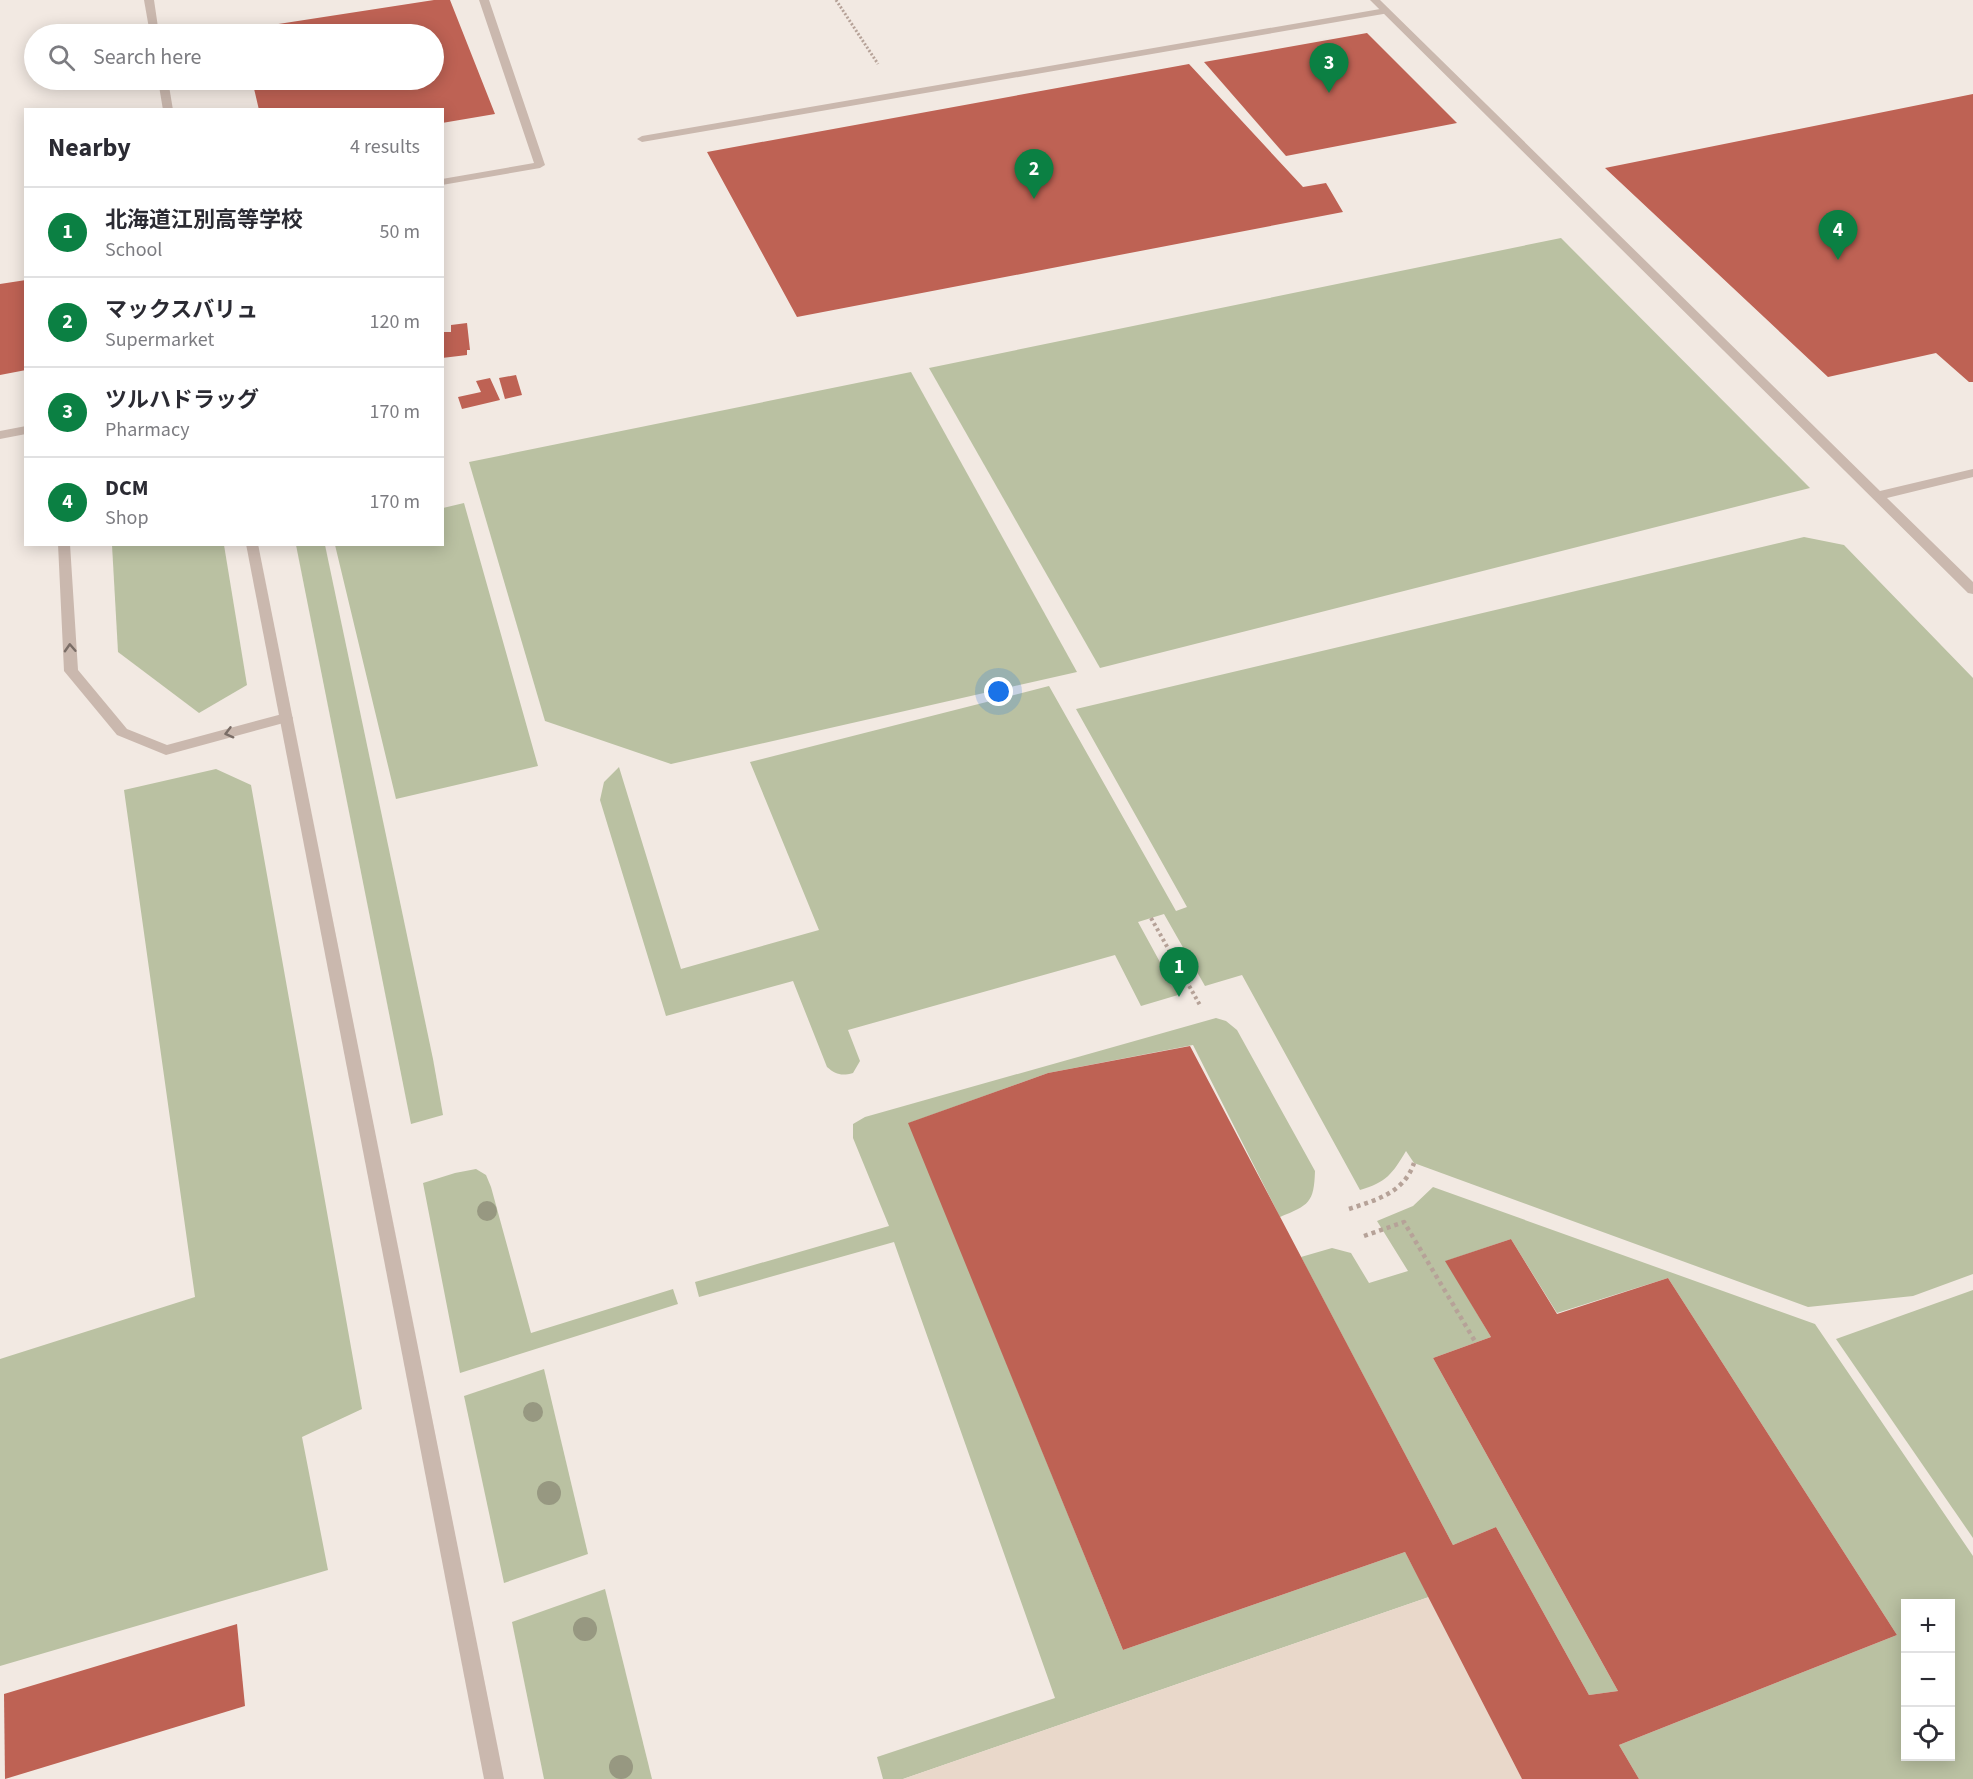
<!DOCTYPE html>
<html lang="en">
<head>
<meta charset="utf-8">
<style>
	:root { --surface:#fff; --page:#f2f2f3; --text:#2b2b33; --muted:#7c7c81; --line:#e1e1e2; --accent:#0b8043 }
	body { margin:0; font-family:"Source Sans 3","Noto Sans JP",sans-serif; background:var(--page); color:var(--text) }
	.controls { position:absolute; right:18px; bottom:18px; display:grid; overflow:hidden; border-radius:0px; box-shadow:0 3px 15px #0003 }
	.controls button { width:54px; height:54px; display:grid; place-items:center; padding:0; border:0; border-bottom:2px solid var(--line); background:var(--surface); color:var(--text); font:30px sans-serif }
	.you { position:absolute; left:999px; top:692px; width:21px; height:21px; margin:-15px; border:4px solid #fff; border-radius:50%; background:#1a73e8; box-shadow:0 0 0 9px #1a73e833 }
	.badge { display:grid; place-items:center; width:39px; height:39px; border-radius:50%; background:var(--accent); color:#fff; font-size:20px; font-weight:700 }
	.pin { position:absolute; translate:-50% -50px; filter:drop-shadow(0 2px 3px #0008) }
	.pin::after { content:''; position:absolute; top:32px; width:21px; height:18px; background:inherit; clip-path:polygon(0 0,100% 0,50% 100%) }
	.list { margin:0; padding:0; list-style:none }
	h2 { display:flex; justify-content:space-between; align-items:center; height:78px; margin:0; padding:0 24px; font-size:26px }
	h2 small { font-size:20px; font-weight:400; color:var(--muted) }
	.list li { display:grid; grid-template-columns:39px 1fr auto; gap:18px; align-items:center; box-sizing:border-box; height:90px; padding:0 24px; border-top:2px solid var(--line) }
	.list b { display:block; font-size:22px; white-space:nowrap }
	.list p { margin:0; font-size:20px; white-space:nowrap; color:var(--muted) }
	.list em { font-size:20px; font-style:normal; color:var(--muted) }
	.icon { flex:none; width:33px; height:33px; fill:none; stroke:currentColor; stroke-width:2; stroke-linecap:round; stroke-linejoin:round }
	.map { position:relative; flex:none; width:1973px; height:1779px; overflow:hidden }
	.search { position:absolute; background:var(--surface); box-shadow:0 3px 15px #0003; left:24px; top:24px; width:420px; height:66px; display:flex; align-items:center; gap:15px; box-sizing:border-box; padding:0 21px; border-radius:33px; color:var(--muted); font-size:22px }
	.panel { position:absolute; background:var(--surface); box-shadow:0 3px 15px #0003; left:24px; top:108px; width:420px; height:438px; border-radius:0px }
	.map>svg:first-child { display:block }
	.green { fill:#bac1a2; fill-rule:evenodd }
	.plaza { fill:#e9d8ca }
	.building { fill:#be6254 }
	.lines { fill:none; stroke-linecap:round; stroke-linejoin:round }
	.path-far2 { stroke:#b6a298; stroke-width:3; stroke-dasharray:2 2; stroke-linecap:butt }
	.path-far1 { stroke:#b6a298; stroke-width:4; stroke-dasharray:3 3; stroke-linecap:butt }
	.path { stroke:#b6a298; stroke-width:4.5; stroke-dasharray:4 4; stroke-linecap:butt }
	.service { fill:#cab8ae; fill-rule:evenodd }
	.minor { fill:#cab8ae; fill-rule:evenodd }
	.tree { fill:#979881 }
	.oneway { stroke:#7a6d66 }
</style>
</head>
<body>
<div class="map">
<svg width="1973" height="1779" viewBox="0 0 1973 1779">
	<rect width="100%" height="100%" fill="#f2e9e2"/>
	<!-- green -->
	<g class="green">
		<polygon points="1561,238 1810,488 1100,668 929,368"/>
		<polygon points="911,372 1077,672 671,764 545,721 469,462"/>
		<polygon points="464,503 538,766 396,799 335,545 442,544 443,508"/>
		<path d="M 1804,537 L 1844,545 L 1973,678 L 1973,1274 L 1913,1296 L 1808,1307 L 1414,1163 L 1406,1151 C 1392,1174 1387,1182 1360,1190 L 1242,975 L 1205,986 L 1164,914 L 1138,922 L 1178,995 L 1141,1006 L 1115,955 L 848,1030 L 860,1061 L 853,1073 C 842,1076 836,1075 827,1067 L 793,981 L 666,1016 L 600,800 L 604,782 L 619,767 L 681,969 L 819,930 L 750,762 L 1049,686 L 1176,911 L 1187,907 L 1076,709 Z"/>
		<polygon points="112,545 224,545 247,685 199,713 118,652"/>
		<polygon points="296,545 325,545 433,1059 443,1115 411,1124"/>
		<polygon points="216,769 251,785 362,1409 302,1437 328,1570 0,1666 0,1359 195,1297 124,790"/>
		<path d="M 1216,1018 L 1226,1021 L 1237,1030 L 1315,1171 C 1314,1203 1309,1205 1280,1217 L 1193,1045 L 1048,1073 L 909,1123 L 1123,1650 L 1405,1552 L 1429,1597 L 903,1779 L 883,1779 L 877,1757 L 1055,1698 L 894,1242 L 699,1297 L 695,1282 L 889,1226 L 853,1138 L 853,1124 L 865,1117 Z"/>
		<polygon points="476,1169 486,1175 491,1187 531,1333 673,1289 678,1304 460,1373 423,1183 455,1173"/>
		<path d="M 1433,1187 L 1815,1324 L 1973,1556 L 1973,1779 L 1639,1779 L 1619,1745 L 1897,1635 L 1668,1278 L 1557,1313 L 1511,1239 L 1446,1261 L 1491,1337 L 1433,1358 L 1618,1691 L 1589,1695 L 1496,1527 L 1453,1545 L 1301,1257 L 1332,1248 L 1351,1253 L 1369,1283 L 1408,1271 L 1377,1221 L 1413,1206 ZM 1906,1604 L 1950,1604 L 1950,1756 L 1906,1756 Z"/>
		<polygon points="1973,1290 1973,1538 1836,1339"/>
		<polygon points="544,1369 588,1554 504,1583 464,1396"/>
		<polygon points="605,1589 652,1779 544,1779 512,1622"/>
	</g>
	<!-- plaza -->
	<polygon class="plaza" points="1429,1597 1522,1779 903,1779"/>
	<!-- building -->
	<g class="building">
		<polygon points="434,0 450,0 495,114 442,123 442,110 259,110 252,80 434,80 434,34 241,34 240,30"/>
		<polygon points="1367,33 1457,123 1286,156 1204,62"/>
		<polygon points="1189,64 1303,187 1326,183 1343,212 797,317 707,152"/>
		<polygon points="1973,94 1973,382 1969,382 1936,353 1828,377 1605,168"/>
		<polygon points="26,280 26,370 0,375 0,284"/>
		<polygon points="467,323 470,350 467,350 467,355 442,358 442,332 451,332 451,325"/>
		<polygon points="516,375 522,395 505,399 499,378"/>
		<polygon points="490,378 500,400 462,409 458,397 481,392 476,381"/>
		<polygon points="1190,1046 1453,1545 1496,1527 1589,1695 1618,1691 1433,1358 1491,1337 1445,1261 1511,1239 1557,1314 1668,1278 1897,1635 1619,1745 1639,1779 1522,1779 1405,1552 1123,1650 908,1123 1048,1073"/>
		<polygon points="237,1624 245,1706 5,1779 4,1694"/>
	</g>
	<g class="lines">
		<!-- path-far2 -->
		<polyline class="path-far2" points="836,0 878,64"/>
		<!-- path-far1 -->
		<polyline class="path-far1" points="1151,918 1201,1007"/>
		<!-- path -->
		<g class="path">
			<path d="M 1349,1209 C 1376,1200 1404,1193 1414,1163"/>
			<polyline points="1364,1236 1404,1222 1476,1343"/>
		</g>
		<!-- service -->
		<g class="service">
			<polygon points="479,0 489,0 545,165 540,168 442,185 442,179 534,163"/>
			<polygon points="1386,8 1389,9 1389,13 642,142 637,139 642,136"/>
			<polygon points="26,426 26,434 0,439 0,431"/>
			<polygon points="58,544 70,544 78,670 127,729 167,745 286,713 291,715 293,718 291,721 166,755 117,735 64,671"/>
		</g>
		<!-- minor -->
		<g class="minor">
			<polygon points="144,0 154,0 159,34 150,34"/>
			<polygon points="1370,0 1380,0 1880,491 1973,469 1973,477 1887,498 1973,582 1973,594 1968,593"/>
			<polygon points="158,80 168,80 173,110 163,110"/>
			<polygon points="246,544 258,544 504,1779 484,1779"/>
		</g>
	</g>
	<!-- trees -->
	<g class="tree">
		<circle cx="487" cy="1211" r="10"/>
		<circle cx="533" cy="1412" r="10"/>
		<circle cx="549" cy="1493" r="12"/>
		<circle cx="585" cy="1629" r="12"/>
		<circle cx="621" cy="1767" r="12"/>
	</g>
	<!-- one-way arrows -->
	<defs><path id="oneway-chevron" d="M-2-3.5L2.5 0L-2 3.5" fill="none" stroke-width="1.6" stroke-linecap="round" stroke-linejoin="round" transform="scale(1.5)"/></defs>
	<g class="oneway">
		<use href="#oneway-chevron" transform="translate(70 648) rotate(-93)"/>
		<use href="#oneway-chevron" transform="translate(229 733) rotate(165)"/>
	</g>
</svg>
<div class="controls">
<button>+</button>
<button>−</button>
<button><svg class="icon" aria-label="locate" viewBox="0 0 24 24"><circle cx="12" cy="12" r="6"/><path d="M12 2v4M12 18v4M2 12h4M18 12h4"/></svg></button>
</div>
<div class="you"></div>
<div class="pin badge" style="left:1179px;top:997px">1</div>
<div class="pin badge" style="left:1034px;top:199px">2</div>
<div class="pin badge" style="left:1329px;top:93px">3</div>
<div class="pin badge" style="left:1838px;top:260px">4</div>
<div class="search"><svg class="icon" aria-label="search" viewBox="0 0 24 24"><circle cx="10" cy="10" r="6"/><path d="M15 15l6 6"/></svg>Search here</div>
<section class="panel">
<h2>Nearby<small>4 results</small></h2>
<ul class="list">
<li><span class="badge">1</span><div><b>北海道江別高等学校</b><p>School</p></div><em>50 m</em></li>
<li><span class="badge">2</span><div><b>マックスバリュ</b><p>Supermarket</p></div><em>120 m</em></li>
<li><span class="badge">3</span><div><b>ツルハドラッグ</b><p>Pharmacy</p></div><em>170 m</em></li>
<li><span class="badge">4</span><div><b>DCM</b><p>Shop</p></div><em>170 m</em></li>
</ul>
</section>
</div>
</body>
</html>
